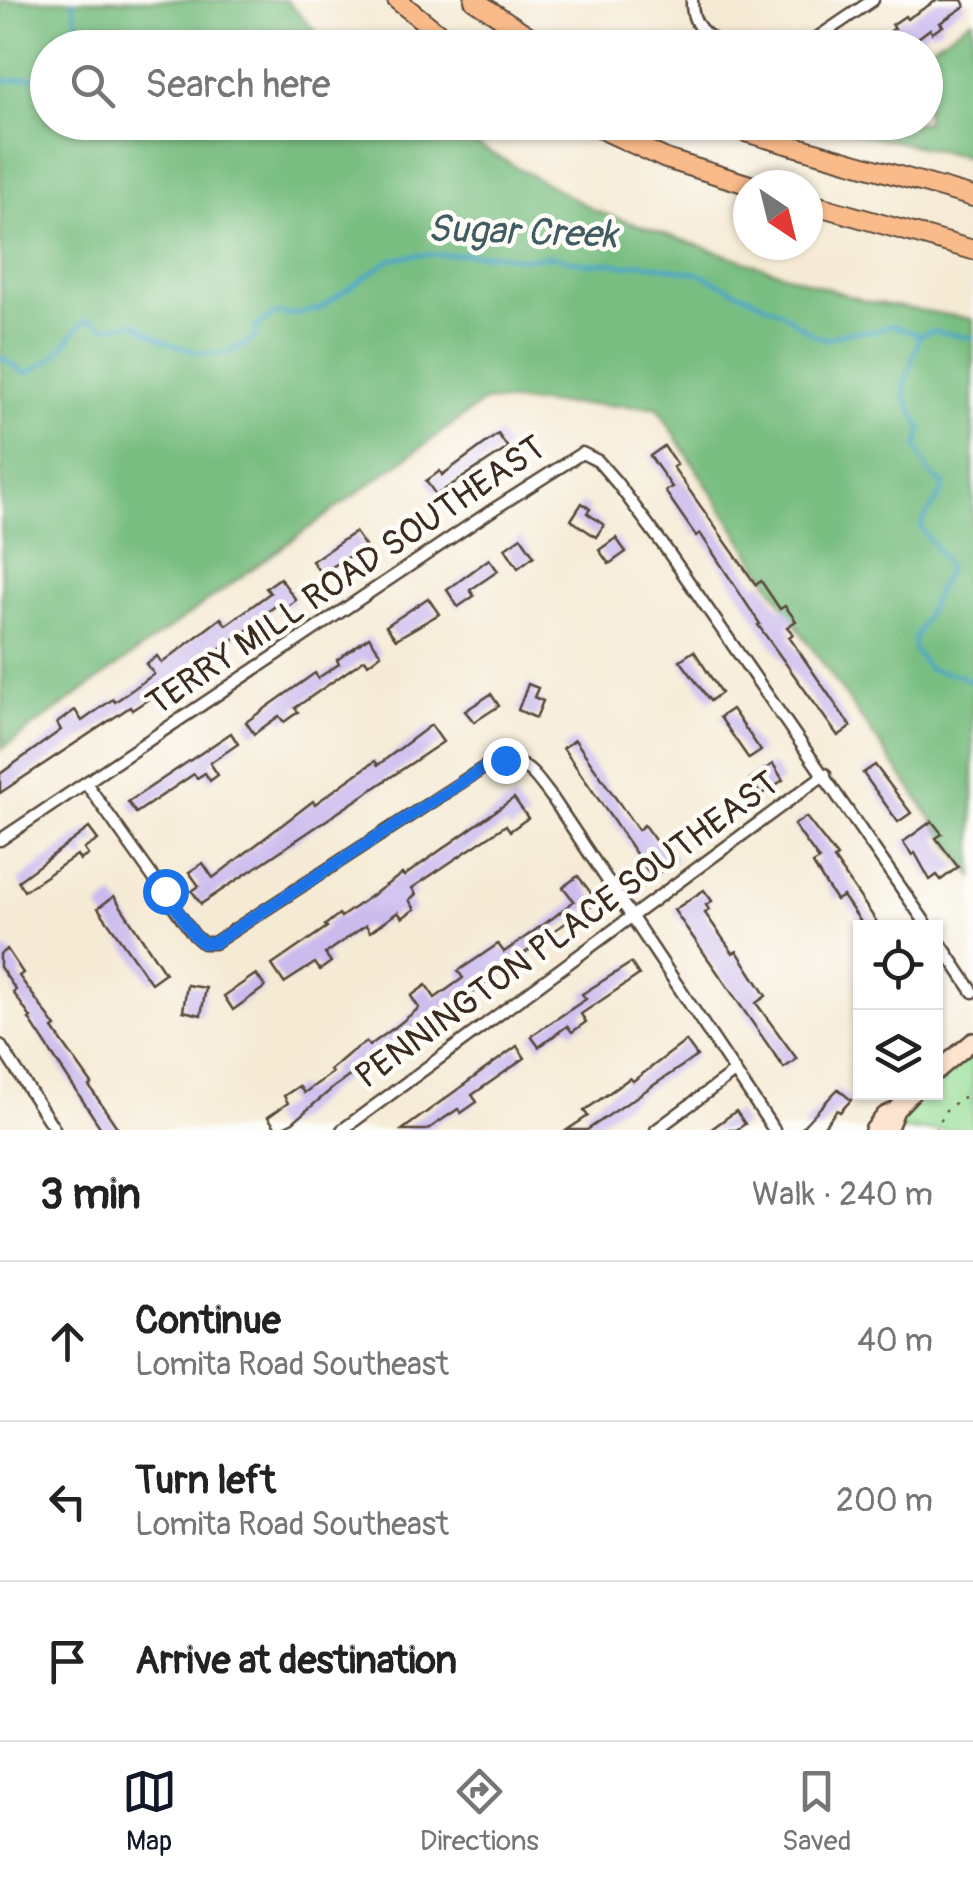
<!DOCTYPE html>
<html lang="en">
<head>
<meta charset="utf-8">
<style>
	:root { --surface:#fff; --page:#f6f6f6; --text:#222; --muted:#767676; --line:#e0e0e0; --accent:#111827 }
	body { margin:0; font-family:Pangolin,sans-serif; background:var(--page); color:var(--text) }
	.controls { position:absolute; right:30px; bottom:30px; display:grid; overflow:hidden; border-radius:0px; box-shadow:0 2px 8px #0004 }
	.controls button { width:90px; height:90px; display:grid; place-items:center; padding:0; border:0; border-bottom:2px solid var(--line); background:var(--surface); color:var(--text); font:50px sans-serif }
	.compass { position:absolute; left:733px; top:170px; width:90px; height:90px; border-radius:50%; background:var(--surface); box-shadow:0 2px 8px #0004; rotate:145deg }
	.stop { position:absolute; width:30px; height:30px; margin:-22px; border:8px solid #1a73e8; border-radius:50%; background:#fff }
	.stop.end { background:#1a73e8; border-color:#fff; box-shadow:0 2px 10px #0008 }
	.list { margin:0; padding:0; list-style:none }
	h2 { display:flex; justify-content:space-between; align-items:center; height:130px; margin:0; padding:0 40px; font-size:42px }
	h2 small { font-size:32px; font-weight:400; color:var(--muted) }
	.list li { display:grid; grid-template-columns:65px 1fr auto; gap:30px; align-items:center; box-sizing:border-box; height:160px; padding:0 40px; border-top:2px solid var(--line) }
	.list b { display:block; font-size:38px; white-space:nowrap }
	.list p { margin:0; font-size:32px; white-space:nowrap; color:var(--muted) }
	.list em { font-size:32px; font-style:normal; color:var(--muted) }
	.icon { flex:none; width:55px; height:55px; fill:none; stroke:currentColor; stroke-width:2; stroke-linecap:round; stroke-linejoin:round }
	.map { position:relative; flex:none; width:973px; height:1130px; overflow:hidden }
	.search { position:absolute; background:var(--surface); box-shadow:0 2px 8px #0004; left:30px; right:30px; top:30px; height:110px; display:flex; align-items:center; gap:25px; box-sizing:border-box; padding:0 35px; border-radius:55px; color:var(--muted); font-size:38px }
	.sheet { height:610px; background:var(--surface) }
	nav { display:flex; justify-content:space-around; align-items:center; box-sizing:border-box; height:140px; border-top:2px solid var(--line); background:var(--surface); font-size:28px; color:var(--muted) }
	nav a { display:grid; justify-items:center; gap:5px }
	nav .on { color:var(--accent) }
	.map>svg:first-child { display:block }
	.green { fill:#97df99; stroke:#69845c; stroke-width:2.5 }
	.forest { fill:#79be81; stroke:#5a7450; stroke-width:2.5 }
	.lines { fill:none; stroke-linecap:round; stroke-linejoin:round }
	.stream { stroke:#4ba5c8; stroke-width:4 }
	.building { fill:#cabaee }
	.minor-casing { stroke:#574739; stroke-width:15 }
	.secondary-casing { stroke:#574739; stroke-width:20 }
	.motorway-casing { stroke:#574739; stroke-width:22 }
	.path { stroke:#574739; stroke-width:2.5; stroke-dasharray:2.5 8; stroke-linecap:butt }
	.minor { stroke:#fff; stroke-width:10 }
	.secondary { stroke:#fde4d1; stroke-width:15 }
	.motorway { stroke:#fabb8b; stroke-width:18 }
	.route { stroke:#1a73e8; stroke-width:12 }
	.labels { text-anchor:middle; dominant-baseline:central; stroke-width:9; stroke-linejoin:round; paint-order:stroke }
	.street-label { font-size:35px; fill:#3b2a1e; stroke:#fdfcf7 }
	.water-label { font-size:38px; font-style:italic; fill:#415b62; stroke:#fdfcf7 }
</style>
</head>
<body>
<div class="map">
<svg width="973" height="1130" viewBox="0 0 973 1130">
	<rect width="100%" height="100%" fill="#fdfcf7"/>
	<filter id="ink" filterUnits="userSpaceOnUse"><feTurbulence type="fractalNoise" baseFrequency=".01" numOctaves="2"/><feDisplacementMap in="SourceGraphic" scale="20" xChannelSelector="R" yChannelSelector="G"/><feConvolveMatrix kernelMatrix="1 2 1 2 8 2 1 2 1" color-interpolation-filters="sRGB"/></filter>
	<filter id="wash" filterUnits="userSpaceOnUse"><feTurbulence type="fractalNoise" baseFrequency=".0048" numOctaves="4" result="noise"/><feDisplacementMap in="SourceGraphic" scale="40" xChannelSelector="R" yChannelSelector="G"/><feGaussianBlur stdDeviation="2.25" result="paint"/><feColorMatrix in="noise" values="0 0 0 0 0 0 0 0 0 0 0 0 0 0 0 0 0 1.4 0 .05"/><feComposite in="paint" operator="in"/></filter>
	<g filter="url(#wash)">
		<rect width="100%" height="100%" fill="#f5ead4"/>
		<!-- green -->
		<polygon class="green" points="973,1048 973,1130 878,1130 901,1093 936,1092 936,1072"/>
		<!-- forest -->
		<g class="forest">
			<polygon points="0,0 286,0 330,47 48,48 48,122 437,123 596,211 864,301 973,319 973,573 963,580 973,593 973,877 800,631 657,407 485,401 2,749"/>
			<polygon points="973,19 973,158 813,124 926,122 926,50"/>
		</g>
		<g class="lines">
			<!-- stream -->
			<g class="stream">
				<polyline points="62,48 77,22 73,0"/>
				<polyline points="0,82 40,76 48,66"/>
				<path d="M 920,335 L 905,383 L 905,396 L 922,430 L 917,447 C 923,461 929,478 944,484 C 940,503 927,509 921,526 C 928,542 941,551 948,568 L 914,640 L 914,650 L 928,669 L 958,675 L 973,683"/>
				<path d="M 0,357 L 27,374 C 36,368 47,364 55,356 C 68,344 74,328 88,319 L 104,327 L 136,323 C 154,340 202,359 226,353 C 237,350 246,343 255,338 L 256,327 L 276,313 L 289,315 L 319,309 L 390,260 L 415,255 L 494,254 L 522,259 L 550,256 L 589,264 L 608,262 L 625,266 L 640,263 L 697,273 L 780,311 L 813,335 L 826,339 L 847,332 L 876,331 L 890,325 L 920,335 L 933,331 L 973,338"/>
			</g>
		</g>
		<g id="blocks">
			<!-- building -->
			<g class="building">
				<polygon points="937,0 962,0 965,6 940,23 943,26 932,33 930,29 905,48 865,48 895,28 892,25 905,16 907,19"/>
				<polygon points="498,434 508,448 436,495 426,481 440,471 442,475"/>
				<polygon points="664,446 677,465 673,467 756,585 761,581 780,609 785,606 796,621 787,627 793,634 789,637 851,727 838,736 758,625 760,624 700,533 696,536 665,491 672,487 650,456"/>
				<polygon points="582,503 590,509 587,513 604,525 596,537 571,520"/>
				<polygon points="355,532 365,546 321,574 312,561"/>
				<polygon points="521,537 534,556 518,568 505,548"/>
				<polygon points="616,538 626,552 609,564 599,550"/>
				<polygon points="489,559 498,571 470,590 474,596 458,607 447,590"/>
				<polygon points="280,578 296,600 282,610 278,604 262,616 264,618 164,689 132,710 130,707 0,793 0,774 61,730 57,723 75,710 82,721 113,699 115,702 154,674 146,664 157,656 162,663 221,618 226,625 270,593 266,588"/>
				<polygon points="428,598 439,614 396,639 386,626"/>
				<polygon points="369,637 381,654 368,664 365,659 295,708 298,712 284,722 279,716 254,734 246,722 315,673 318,678 339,664 337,660"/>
				<polygon points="694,651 721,693 710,701 680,660"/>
				<polygon points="528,684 538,688 534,697 543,701 536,718 518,710"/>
				<polygon points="491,694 499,706 474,722 465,711"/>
				<polygon points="732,709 761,751 749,759 720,717"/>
				<polygon points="431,725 443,742 201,904 192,891 199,886 189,872 203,863 213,878 313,801 315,804 375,761 378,765"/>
				<polygon points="231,733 238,744 210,763 218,775 210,781 205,773 197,778 194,774 136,813 128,802"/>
				<polygon points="575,740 638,830 644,825 660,847 664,843 677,860 652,877 563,748"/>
				<polygon points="773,764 783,780 761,795 750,779"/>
				<polygon points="875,765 911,813 898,822 863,773"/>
				<polygon points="514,798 528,818 510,831 506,825 412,888 416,894 409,900 415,909 402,918 398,912 370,932 366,925 325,954 331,962 320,970 315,963 284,983 272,965 327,927 325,925 339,914 341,917 402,874 404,876"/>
				<polygon points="806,817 837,857 834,859 881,928 865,928 843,896 836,900 824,882 813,864 819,860 794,825"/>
				<polygon points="932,821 942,834 936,838 958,867 941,880 937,875 930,880 915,853 912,855 903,842"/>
				<polygon points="89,828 98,840 84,849 88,855 80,860 77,855 24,891 18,881"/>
				<polygon points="578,876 598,902 552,932 554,935 523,954 525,957 517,962 516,959 474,992 472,990 334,1087 293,1122 277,1130 268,1117 288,1103 284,1096 299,1086 304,1093 332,1073 330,1070 351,1052 366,1042 369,1046 398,1025 419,1008 411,996 426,985 435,998 463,978 458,971 473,961 498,944 504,952 554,917 574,901 563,887"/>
				<polygon points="704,890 712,901 706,905 709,910 705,913 733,953 737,951 766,996 756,1003 797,1059 784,1068 674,910"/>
				<polygon points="114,896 165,973 151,983 98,908"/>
				<polygon points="7,949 23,973 19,976 56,1027 53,1029 92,1084 89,1086 119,1130 102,1130 29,1019 31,1018 13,992 16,990 0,967 0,954"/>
				<polygon points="631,963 639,975 581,1014 586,1022 572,1032 567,1026 539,1047 531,1036 586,999 582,994"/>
				<polygon points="256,974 265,987 233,1010 224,996"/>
				<polygon points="187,985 206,988 201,1015 183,1011"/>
				<polygon points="686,1041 697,1056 587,1130 567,1130 588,1116 584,1111 630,1078 633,1081"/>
				<polygon points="517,1046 525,1058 472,1095 477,1102 461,1113 458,1109 427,1130 402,1130"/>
				<polygon points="838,1089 851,1100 840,1112 837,1110 821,1130 808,1130 803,1126"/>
				<polygon points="736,1111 745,1124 736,1130 710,1130"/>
			</g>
		</g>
	</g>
	<g filter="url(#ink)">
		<use href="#blocks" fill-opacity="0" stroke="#574739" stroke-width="2.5"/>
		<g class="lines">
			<defs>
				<g id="minor">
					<path d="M 692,0 C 691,27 706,36 728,48"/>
					<polyline points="802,48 873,0"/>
					<path d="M 86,783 L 194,935 L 203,943 L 214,943 L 485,767 C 524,754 531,771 553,799 L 774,1130"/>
					<polyline points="0,840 494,509 582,453 598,461 617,483 664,546 929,928"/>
					<polyline points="936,937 973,992"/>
					<polyline points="0,1045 55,1130"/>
					<polyline points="342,1130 825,774"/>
					<polyline points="656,1130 733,1073"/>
				</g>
				<g id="secondary">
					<polyline points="936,1072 973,1041"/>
					<polyline points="873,1130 885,1115 896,1110"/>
					<polyline points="888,1130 896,1110 913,1092"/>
				</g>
				<g id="motorway">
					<polyline points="397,0 457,48"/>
					<polyline points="474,0 547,48"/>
					<polyline points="586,122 666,159 750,185"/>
					<polyline points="710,122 973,197"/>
					<polyline points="808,203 973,250"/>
				</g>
			</defs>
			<!-- minor casing -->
			<use href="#minor" class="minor-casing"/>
			<!-- secondary casing -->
			<use href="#secondary" class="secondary-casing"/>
			<!-- motorway casing -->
			<use href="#motorway" class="motorway-casing"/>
			<!-- path -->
			<polyline class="path" points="936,1130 946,1110 973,1090"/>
			<!-- minor -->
			<use href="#minor" class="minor"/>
			<!-- secondary -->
			<use href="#secondary" class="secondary"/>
			<!-- motorway -->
			<use href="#motorway" class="motorway"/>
		</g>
	</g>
	<g class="lines" filter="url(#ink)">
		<!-- route -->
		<polyline class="route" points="165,891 194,935 203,943 214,943 485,767 505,760"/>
	</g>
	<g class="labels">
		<!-- street labels -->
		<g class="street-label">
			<text transform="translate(346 576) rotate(-34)">TERRY MILL ROAD SOUTHEAST</text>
			<text transform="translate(567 930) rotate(-36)">PENNINGTON PLACE SOUTHEAST</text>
		</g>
		<!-- water labels -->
		<g class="water-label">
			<text transform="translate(522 232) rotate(2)">Sugar Creek</text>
		</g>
	</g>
</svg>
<div class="controls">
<button><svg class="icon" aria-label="locate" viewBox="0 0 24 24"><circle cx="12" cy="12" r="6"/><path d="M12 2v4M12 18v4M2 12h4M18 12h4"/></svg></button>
<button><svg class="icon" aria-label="layers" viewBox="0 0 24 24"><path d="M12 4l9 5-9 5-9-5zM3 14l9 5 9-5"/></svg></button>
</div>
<svg class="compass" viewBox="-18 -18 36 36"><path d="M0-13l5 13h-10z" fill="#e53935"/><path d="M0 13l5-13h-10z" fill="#767676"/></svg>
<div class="stop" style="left:165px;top:891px"></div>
<div class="stop end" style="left:505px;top:760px"></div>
<div class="search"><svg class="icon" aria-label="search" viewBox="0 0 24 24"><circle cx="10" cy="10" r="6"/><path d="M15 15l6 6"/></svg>Search here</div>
</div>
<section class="sheet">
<h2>3 min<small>Walk · 240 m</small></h2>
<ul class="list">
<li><svg class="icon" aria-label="ahead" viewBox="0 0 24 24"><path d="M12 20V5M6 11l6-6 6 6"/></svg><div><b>Continue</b><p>Lomita Road Southeast</p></div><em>40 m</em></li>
<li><svg class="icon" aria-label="left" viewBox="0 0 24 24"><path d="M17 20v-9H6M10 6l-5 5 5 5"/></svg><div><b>Turn left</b><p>Lomita Road Southeast</p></div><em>200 m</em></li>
<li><svg class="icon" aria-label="arrive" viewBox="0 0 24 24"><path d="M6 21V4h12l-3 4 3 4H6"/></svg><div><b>Arrive at destination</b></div></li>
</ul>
</section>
<nav>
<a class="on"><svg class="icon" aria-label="map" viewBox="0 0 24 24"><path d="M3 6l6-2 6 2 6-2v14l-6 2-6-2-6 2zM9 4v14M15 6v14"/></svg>Map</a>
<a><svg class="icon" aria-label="directions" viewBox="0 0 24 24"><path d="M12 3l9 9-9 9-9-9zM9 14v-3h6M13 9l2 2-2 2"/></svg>Directions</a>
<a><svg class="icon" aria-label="saved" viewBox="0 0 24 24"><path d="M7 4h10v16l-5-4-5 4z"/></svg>Saved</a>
</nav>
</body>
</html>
